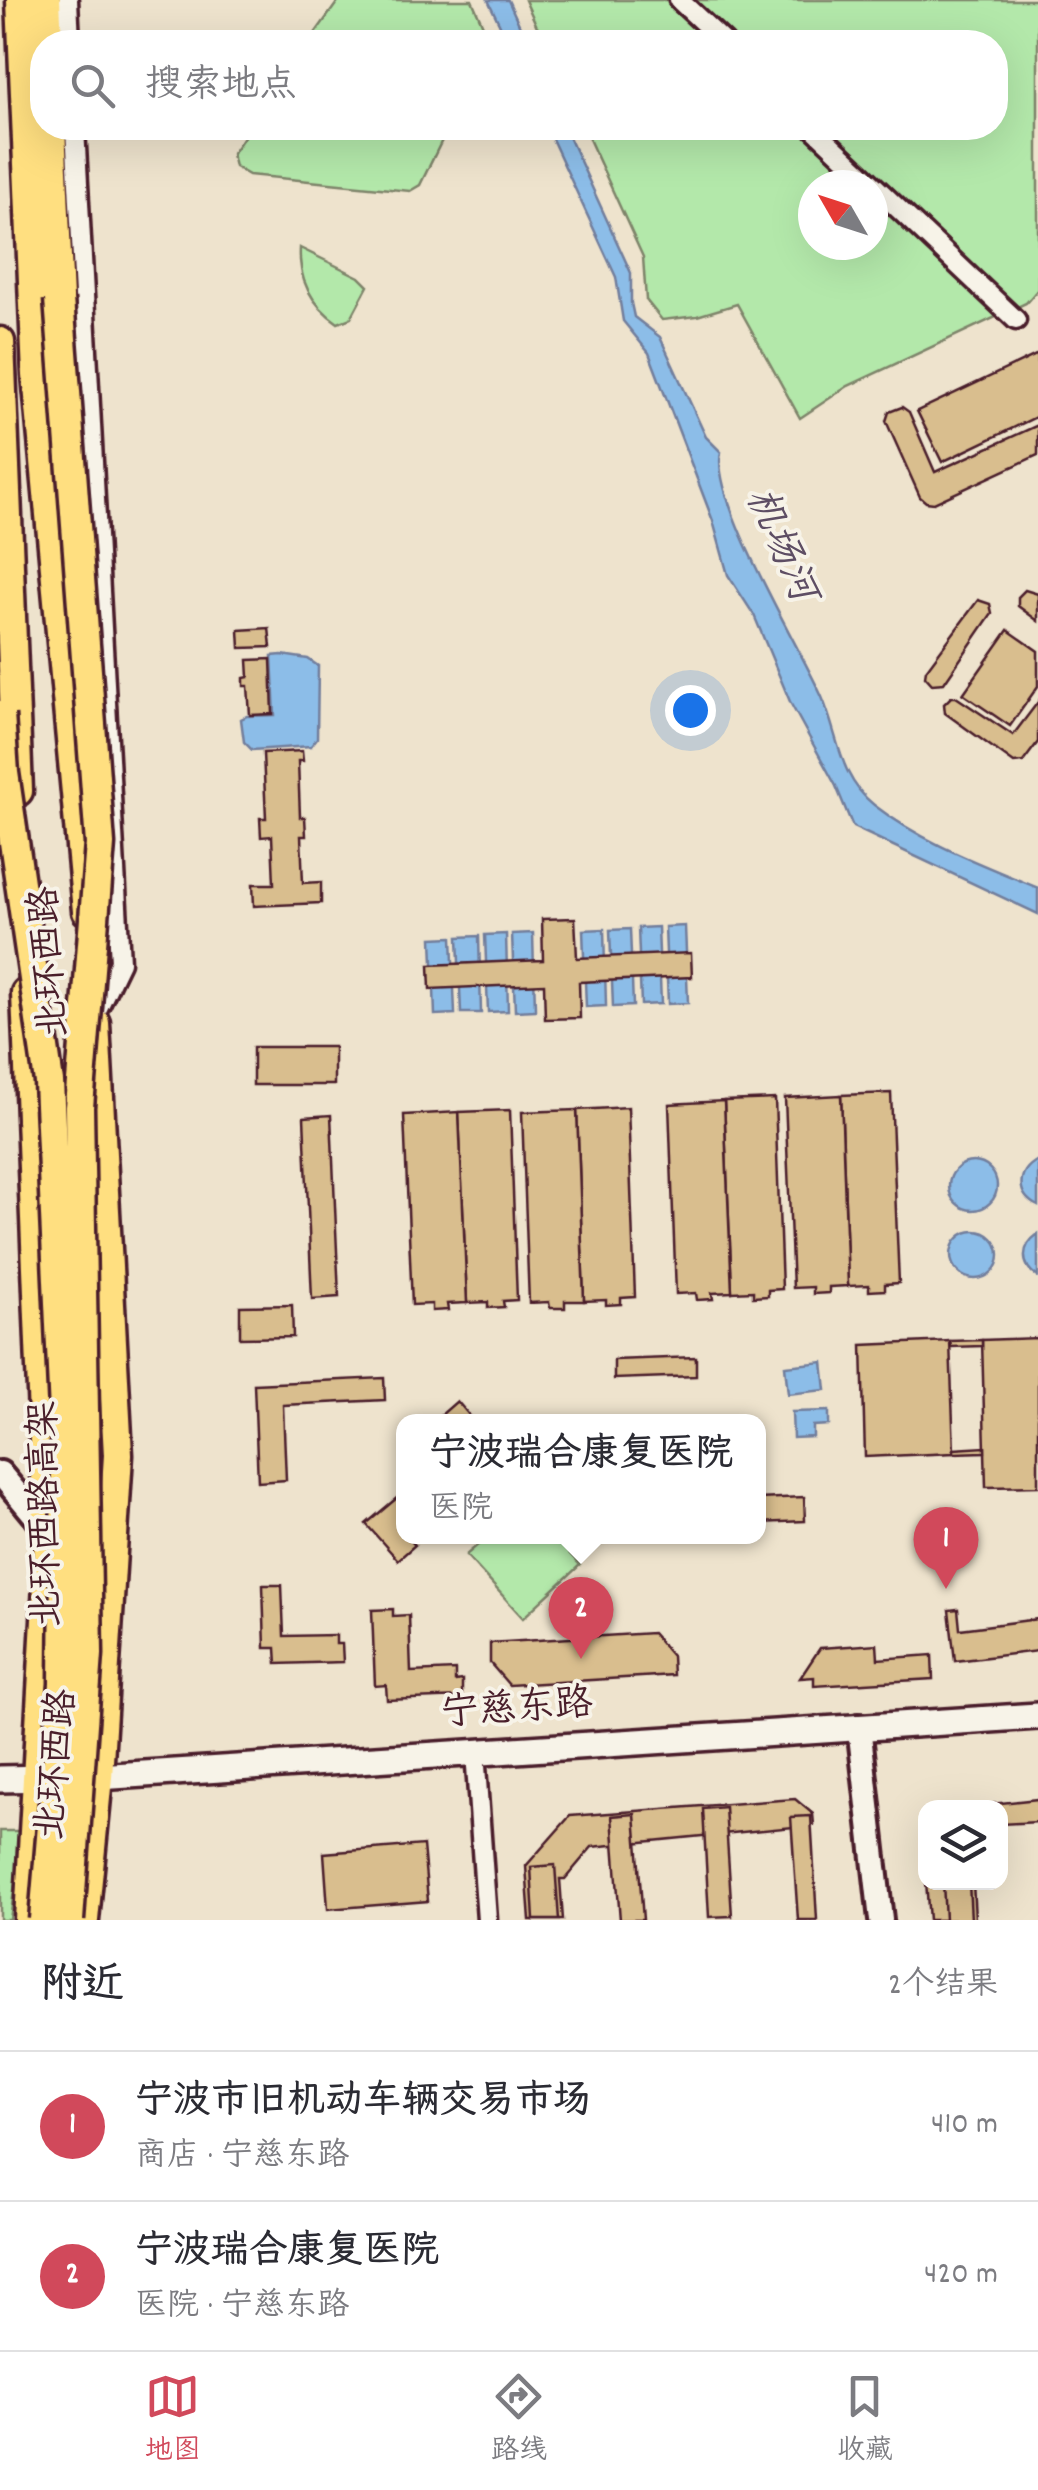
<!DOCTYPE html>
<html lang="zh">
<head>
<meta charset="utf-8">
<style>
	:root { --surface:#fff; --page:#f7f7f7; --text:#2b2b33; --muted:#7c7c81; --line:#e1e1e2; --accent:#d1495b }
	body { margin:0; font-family:Dekko,"LXGW WenKai TC",sans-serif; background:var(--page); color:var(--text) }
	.controls { position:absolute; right:30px; bottom:30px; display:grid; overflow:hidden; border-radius:20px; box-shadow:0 10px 40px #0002 }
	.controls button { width:90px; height:90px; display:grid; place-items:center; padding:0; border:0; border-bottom:2px solid var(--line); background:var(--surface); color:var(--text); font:50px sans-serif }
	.compass { position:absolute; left:798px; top:170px; width:90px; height:90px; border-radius:50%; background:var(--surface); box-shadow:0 10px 40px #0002; rotate:309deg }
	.you { position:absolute; left:690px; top:710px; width:35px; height:35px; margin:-25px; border:8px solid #fff; border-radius:50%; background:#1a73e8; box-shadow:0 0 0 15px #1a73e833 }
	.badge { display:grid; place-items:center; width:65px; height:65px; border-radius:50%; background:var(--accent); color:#fff; font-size:32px; font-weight:700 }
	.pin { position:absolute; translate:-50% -82px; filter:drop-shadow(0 2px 5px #0008) }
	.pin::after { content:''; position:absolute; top:52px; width:35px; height:30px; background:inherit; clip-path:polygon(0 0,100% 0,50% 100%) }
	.popup { position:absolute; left:396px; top:1414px; width:370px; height:130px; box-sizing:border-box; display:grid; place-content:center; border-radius:20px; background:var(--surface); filter:drop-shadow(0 2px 8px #0005); font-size:32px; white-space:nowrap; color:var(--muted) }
	.popup b { font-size:38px; color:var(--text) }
	.popup::after { content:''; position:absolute; left:50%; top:100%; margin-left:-20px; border:20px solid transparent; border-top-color:var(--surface) }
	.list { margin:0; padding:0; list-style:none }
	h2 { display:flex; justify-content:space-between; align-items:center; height:130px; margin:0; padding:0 40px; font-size:42px }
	h2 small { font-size:32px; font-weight:400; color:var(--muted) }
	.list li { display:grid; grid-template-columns:65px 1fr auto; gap:30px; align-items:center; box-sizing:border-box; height:150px; padding:0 40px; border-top:2px solid var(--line) }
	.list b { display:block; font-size:38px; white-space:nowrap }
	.list p { margin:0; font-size:32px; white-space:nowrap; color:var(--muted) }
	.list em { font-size:32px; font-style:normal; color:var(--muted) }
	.icon { flex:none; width:55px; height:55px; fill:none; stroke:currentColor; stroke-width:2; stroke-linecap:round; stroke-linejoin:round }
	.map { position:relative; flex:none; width:1038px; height:1920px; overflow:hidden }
	.search { position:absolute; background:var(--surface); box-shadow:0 10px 40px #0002; left:30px; right:30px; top:30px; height:110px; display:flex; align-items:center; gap:25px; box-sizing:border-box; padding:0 35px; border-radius:40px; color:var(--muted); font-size:38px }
	.sheet { height:430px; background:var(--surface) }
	nav { display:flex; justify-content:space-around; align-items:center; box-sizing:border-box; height:140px; border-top:2px solid var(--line); background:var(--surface); font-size:28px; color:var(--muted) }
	nav a { display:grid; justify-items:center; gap:5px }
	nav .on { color:var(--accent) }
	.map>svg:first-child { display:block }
	.green { fill:#b3e8aa; stroke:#7e846a; stroke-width:2.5; fill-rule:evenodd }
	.water { fill:#8cbde8; stroke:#727e9c; stroke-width:2.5 }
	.building { fill:#d9be8e; stroke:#4a1f2b; stroke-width:2.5 }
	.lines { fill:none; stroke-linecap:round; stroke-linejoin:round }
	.minor-casing { stroke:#4a1f2b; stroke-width:25 }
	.tertiary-casing { stroke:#4a1f2b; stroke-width:30 }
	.secondary-casing { stroke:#4a1f2b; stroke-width:32 }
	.primary-casing { stroke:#4a1f2b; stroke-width:35 }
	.trunk-casing { stroke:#4a1f2b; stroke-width:35 }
	.minor { stroke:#f7f3e8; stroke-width:18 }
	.tertiary { stroke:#f7f3e8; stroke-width:22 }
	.secondary { stroke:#f7f3e8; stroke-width:25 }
	.primary { stroke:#ffdf80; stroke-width:28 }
	.trunk { stroke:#ffdf80; stroke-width:28 }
	.trunk-bridge-casing { stroke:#4a1f2b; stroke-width:35; stroke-linecap:butt }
	.trunk-bridge { stroke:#ffdf80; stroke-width:28 }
	.labels { text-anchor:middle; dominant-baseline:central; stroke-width:8; stroke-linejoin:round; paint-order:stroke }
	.street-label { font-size:38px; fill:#4a1f2b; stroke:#f7f3e8 }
	.water-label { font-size:40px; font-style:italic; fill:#5e4e64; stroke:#f7f3e8 }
</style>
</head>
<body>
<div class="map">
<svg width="1038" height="1920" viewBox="0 0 1038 1920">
	<rect width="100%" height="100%" fill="#eee3cd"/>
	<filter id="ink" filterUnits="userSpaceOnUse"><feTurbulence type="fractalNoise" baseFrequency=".01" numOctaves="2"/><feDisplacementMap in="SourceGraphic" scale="20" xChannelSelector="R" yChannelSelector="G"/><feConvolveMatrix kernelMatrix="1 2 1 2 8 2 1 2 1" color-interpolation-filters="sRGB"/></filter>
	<g filter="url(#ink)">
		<!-- green -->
		<g class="green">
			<polygon points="339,0 472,0 490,42 309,42"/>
			<path d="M 525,0 L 1038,0 L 1038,289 L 1026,303 L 848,386 L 800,418 L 737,304 L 697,316 L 662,320 L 646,300 L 643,257 L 584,128 L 996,128 L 996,42 L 544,42 ZM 813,185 L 873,185 L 873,245 L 813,245 Z"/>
			<polygon points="250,128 448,128 420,185 410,191 249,175 235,167 232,154"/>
			<path d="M 300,248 L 359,277 L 368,286 L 351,318 L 338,323 C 312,305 298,280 300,248 Z"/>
			<polygon points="487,1537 554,1537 580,1565 523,1618 466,1555"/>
			<polygon points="0,1831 22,1831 10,1920 0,1920"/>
		</g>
		<!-- water -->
		<g class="water">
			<polygon points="488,0 508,0 527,42 508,42"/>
			<path d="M 547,128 L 565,128 L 631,273 L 631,303 L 634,317 L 660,337 L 706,437 L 721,452 C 710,500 800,647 822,697 C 839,736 838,776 874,805 C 923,843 981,864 1038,888 L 1038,914 L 853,827 L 836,786 L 791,704 L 754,615 L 728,575 L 713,521 L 649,353 L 623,321 L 616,277 Z"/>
			<polygon points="282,655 308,659 318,666 317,738 311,746 252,750 244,742 241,719 247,716 275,715 272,656"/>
			<polygon points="685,926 688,1003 668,1004 665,927"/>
			<polygon points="658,927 661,1004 641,1005 638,928"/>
			<polygon points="604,929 606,1006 586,1007 583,930"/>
			<polygon points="630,929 633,1006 613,1007 610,930"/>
			<polygon points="533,933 535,1010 515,1011 512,934"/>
			<polygon points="506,934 508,1011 488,1012 485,935"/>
			<polygon points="479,936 481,1013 461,1013 458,937"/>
			<polygon points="452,937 455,1014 435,1015 432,938"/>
			<path d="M 1038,1160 L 1038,1206 C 1016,1195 1016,1172 1038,1160 Z"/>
			<circle cx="973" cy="1186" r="24"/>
			<circle cx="975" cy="1255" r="24"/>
			<path d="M 1038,1234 L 1038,1277 C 1020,1265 1021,1246 1038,1234 Z"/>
			<polygon points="823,1362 826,1390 788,1394 785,1366"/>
			<polygon points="829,1411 829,1425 813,1426 813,1437 793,1438 792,1412"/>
		</g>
		<!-- building -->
		<g class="building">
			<polygon points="1038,354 1038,416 942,462 917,411"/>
			<polygon points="902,407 909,412 935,472 1038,425 1038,455 934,503 926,502 920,497 886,421 889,412"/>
			<polygon points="1025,590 1038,594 1038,621 1018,606 1018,597"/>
			<polygon points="978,600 990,604 992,613 944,683 932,684 925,676 926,670"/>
			<polygon points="269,628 271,647 240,648 239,630"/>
			<polygon points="1008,630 1038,651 1038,686 1010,726 963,694"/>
			<polygon points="271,659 273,714 250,715 248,686 244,686 244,678 249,677 248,660"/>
			<polygon points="951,697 956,697 1013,735 1038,702 1038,742 1023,762 1014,763 945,713 944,704"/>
			<polygon points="302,751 303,761 298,761 300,817 305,817 306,836 301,836 303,883 321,882 321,903 254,906 253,884 274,884 272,836 261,837 260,818 266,818 263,753"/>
			<polygon points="575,918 577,958 691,953 692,977 579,982 580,1018 545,1019 544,984 430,989 429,965 543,960 542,919"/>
			<rect x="253" y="1047" width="81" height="38"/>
			<polygon points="891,1093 899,1283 885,1284 885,1290 869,1291 869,1285 848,1286 841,1095"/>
			<polygon points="841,1095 848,1286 829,1287 829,1293 813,1294 813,1287 793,1288 785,1098"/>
			<polygon points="775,1099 782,1289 768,1290 768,1296 753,1297 753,1291 732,1292 724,1101"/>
			<polygon points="724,1101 732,1292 712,1293 713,1299 697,1300 696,1293 676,1294 669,1104"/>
			<polygon points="628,1107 635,1297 621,1298 621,1304 606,1305 606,1300 584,1301 577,1110"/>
			<polygon points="510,1110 517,1300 503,1301 504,1307 488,1308 488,1302 467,1303 459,1112"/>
			<polygon points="577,1110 584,1301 565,1301 565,1308 550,1308 549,1302 529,1303 522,1112"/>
			<polygon points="459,1112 467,1303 447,1304 448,1310 432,1311 432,1304 412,1305 404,1115"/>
			<polygon points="331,1115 339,1297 312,1299 304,1117"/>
			<polygon points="292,1305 293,1337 240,1338 240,1306"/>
			<polygon points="1038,1338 1038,1486 986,1487 982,1340"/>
			<polygon points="982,1340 982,1346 951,1347 950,1341"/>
			<polygon points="950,1341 954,1453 865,1457 862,1345"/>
			<polygon points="696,1357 696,1376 614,1379 614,1360"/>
			<polygon points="384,1378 385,1400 283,1405 286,1480 258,1482 254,1384"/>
			<polygon points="457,1401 475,1422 433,1422"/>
			<polygon points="985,1447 985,1452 954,1453 954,1449"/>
			<polygon points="404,1492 404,1536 417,1536 411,1541 415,1545 398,1560 366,1524"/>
			<polygon points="804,1497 805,1521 758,1523 758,1499"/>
			<polygon points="263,1585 282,1585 284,1636 336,1635 336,1644 342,1644 343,1662 277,1664 276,1648 265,1648"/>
			<polygon points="393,1609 393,1616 409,1615 411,1672 455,1670 455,1681 462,1680 462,1697 387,1700 386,1685 375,1686 372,1610"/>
			<polygon points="958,1609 960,1629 1038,1619 1038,1651 955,1661 949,1610"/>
			<polygon points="652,1633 672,1656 673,1675 509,1685 490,1663 490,1643"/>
			<polygon points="877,1644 878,1659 932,1655 933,1679 814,1686 814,1677 800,1678 820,1648"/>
			<polygon points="795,1799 813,1814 814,1825 592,1847 565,1879 560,1879 563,1920 530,1920 526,1866 570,1816"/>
			<polygon points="1038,1799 1038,1822 1000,1824 1000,1808 953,1808"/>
			<polygon points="725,1807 732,1916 709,1917 703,1809"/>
			<polygon points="635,1814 643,1920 620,1920 612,1816"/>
			<polygon points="811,1816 817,1920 798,1920 791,1817"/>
			<polygon points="423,1845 428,1901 328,1909 324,1853"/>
			<polygon points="555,1865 559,1920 534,1920 531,1867"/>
			<polygon points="926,1882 973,1882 975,1920 929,1920"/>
			<polygon points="943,1882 969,1882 971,1920 945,1920"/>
		</g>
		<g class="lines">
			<defs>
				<g id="minor">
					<polyline points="68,0 70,42"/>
					<polyline points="679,0 724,42"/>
					<polyline points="75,128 120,962 95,1014"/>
					<polyline points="813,128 1016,320"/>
					<polyline points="475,1752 487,1920"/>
				</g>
				<g id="tertiary">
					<polyline points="0,1473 47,1530"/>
					<polyline points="859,1726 881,1920"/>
				</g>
				<polyline id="secondary" points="0,1779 98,1777 1038,1716"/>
				<g id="primary">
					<polyline points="21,0 37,375 87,911"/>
					<polyline points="0,342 18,791"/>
					<polyline points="26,993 49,1567 29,1920"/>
					<polyline points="84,1920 98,1777 118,1455 95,1023"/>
				</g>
				<g id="trunk">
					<polyline points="46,0 48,42"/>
					<polyline points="51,128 59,299"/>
				</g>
			</defs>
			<!-- minor casing -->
			<use href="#minor" class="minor-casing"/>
			<!-- tertiary casing -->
			<use href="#tertiary" class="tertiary-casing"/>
			<!-- secondary casing -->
			<use href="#secondary" class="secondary-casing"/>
			<!-- primary casing -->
			<use href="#primary" class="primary-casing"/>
			<!-- trunk casing -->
			<use href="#trunk" class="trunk-casing"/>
			<!-- minor -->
			<use href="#minor" class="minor"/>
			<!-- tertiary -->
			<use href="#tertiary" class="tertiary"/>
			<!-- secondary -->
			<use href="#secondary" class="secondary"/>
			<!-- primary -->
			<use href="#primary" class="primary"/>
			<!-- trunk -->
			<use href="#trunk" class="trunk"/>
			<defs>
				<g id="trunk-bridge">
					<polyline points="59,299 100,844 79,1107 88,1654 69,1920"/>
					<polyline points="0,715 4,773 49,1082 66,1457 64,1684 44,1920"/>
				</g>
			</defs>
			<!-- trunk-bridge casing -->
			<use href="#trunk-bridge" class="trunk-bridge-casing"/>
			<!-- trunk-bridge -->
			<use href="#trunk-bridge" class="trunk-bridge"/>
		</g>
	</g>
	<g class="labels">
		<!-- street labels -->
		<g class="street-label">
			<text transform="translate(52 962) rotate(-94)">北环西路</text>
			<text transform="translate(48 1514) rotate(-91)">北环西路高架</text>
			<text transform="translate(517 1711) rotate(-4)">宁慈东路</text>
			<text transform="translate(59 1765) rotate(-85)">北环西路</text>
		</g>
		<!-- water labels -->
		<g class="water-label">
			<text transform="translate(778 546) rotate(66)">机场河</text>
		</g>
	</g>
</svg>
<div class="controls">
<button><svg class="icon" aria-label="layers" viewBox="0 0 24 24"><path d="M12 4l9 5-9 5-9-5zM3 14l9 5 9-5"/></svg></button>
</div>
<svg class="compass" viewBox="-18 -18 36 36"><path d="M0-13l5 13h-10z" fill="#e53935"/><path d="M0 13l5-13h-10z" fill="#7c7c81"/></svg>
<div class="you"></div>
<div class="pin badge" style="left:946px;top:1589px">1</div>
<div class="pin badge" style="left:581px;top:1659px">2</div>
<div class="popup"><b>宁波瑞合康复医院</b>医院</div>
<div class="search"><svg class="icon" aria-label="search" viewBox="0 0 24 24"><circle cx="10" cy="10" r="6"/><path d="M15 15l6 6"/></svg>搜索地点</div>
</div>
<section class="sheet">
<h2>附近<small>2个结果</small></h2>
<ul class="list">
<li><span class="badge">1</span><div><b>宁波市旧机动车辆交易市场</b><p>商店 · 宁慈东路</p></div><em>410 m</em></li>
<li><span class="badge">2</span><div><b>宁波瑞合康复医院</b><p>医院 · 宁慈东路</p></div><em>420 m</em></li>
</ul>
</section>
<nav>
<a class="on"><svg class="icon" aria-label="map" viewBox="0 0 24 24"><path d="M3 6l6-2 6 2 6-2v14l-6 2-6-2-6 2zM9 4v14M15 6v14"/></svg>地图</a>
<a><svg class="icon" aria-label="directions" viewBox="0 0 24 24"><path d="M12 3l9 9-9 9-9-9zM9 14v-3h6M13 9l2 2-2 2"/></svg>路线</a>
<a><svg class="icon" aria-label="saved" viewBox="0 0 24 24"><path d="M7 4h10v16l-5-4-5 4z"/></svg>收藏</a>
</nav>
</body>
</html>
